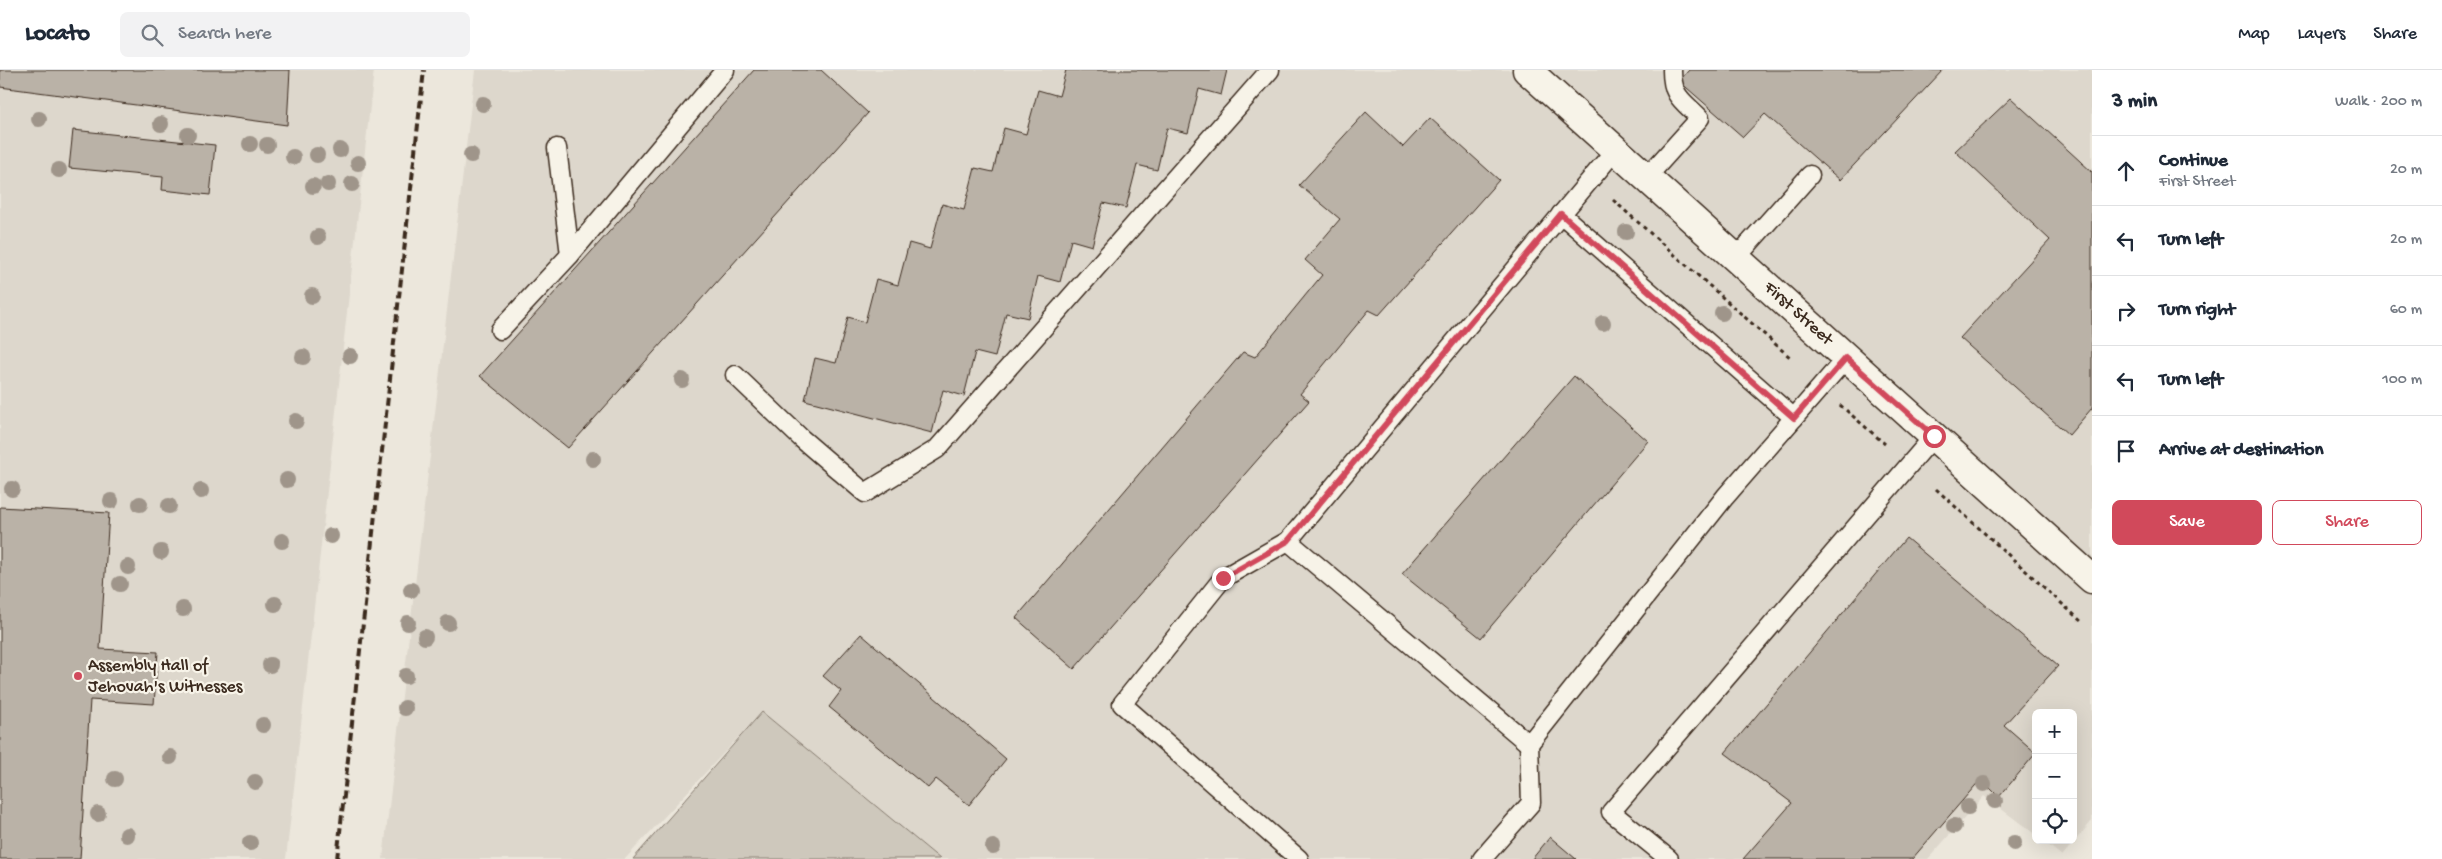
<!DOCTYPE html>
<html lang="en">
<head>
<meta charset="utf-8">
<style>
	:root { --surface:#fff; --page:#f2f2f3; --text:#1f2937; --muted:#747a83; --line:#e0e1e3; --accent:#d1495b }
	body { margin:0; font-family:"Gochi Hand",sans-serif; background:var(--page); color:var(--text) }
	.controls { position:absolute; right:15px; bottom:15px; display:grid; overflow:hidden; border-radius:8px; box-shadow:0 5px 20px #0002 }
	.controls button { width:45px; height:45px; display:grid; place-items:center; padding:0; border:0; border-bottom:1px solid var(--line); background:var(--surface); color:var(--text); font:25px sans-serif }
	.stop { position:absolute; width:15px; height:15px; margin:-11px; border:4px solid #d1495b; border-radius:50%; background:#fff }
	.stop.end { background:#d1495b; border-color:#fff; box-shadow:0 1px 5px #0008 }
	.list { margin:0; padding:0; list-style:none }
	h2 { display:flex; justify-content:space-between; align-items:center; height:65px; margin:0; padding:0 20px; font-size:21px }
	h2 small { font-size:16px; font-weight:400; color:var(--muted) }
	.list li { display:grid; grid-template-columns:32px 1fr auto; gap:15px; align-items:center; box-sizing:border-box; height:70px; padding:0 20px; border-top:1px solid var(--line) }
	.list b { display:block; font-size:19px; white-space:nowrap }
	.list p { margin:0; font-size:16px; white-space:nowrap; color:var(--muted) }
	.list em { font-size:16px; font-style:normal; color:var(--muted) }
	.actions { display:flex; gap:10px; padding:15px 20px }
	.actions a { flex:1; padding:11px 0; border:1px solid var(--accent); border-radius:8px; text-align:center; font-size:18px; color:var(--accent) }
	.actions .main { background:var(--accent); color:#fff }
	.icon { flex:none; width:28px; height:28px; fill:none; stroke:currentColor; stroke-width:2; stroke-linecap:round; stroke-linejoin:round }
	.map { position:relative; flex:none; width:2092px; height:789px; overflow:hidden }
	header { display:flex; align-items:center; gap:30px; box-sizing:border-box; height:70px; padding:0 25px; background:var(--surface); border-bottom:1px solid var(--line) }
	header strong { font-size:24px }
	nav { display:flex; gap:28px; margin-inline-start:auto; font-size:18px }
	.search { width:350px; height:45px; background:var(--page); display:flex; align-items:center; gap:12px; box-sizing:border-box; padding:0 18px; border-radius:8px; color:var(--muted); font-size:19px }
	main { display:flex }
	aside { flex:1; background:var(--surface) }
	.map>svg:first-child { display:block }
	.built { fill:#ddd7cc }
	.green { fill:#cec8bc; stroke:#84796d }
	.building { fill:#bab2a7; stroke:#3b2a1e }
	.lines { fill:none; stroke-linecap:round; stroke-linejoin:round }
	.service-casing { stroke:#3b2a1e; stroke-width:21 }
	.tertiary-casing { stroke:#3b2a1e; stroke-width:31 }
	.path { stroke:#3b2a1e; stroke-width:3; stroke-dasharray:4 4; stroke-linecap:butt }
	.service { stroke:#f7f3e8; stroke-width:18 }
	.tertiary { stroke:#f7f3e8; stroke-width:28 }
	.rail { stroke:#3b2a1e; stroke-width:4; stroke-dasharray:8 4; stroke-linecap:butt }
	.tree { fill:#9f958a }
	.route { stroke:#d1495b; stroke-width:6 }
	.poi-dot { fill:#d1495b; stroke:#f7f3e8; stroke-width:2 }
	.labels { text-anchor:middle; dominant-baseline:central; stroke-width:4.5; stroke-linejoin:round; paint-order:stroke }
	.street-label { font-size:18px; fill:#3b2a1e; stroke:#f7f3e8 }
	.poi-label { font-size:18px; fill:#3b2a1e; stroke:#f7f3e8; text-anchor:start }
</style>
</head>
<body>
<header>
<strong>Locato</strong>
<div class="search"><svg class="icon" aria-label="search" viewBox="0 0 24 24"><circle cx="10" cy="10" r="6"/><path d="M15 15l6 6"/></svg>Search here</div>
<nav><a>Map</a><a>Layers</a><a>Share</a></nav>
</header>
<main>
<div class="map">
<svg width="2092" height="789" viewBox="0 0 2092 789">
	<rect width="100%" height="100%" fill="#ece7dc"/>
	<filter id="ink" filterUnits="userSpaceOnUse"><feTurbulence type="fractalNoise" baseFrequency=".02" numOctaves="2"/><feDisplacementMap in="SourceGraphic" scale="10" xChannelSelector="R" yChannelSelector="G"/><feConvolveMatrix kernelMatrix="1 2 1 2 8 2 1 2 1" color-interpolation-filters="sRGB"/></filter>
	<g filter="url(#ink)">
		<!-- built -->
		<g class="built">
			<polygon points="0,0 374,0 286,789 0,789"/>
			<polygon points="475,0 2092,0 2092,751 2062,786 2042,770 2073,770 2073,643 2036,643 2036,765 1984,726 1928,789 940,789 762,642 625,789 383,789"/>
		</g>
		<!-- green -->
		<polygon class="green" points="762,642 940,789 633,789"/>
		<!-- building -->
		<g class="building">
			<polygon points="0,0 290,0 287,55 0,17"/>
			<polygon points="754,0 821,0 868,43 568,378 480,306"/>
			<polygon points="1066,0 1227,0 1221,25 1199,19 1188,63 1167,58 1157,100 1137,95 1126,138 1103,133 1092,176 1071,170 1060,212 1038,206 1028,248 1006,243 995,287 975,282 964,326 943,320 932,363 805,330 815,288 836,293 848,247 865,252 876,209 898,215 909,173 930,179 942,134 964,140 975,98 993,102 1004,58 1026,64 1038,20 1059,26"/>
			<polygon points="1689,0 1943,0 1840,110 1765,44 1743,67 1679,11"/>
			<polygon points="2011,28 2092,102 2092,338 2069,365 1960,268 2050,170 1955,81"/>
			<polygon points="1366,42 1403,77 1430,48 1499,110 1379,245 1369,240 1300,324 1309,331 1074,599 1016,548 1243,282 1255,287 1322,205 1305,190 1340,149 1299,115"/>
			<polygon points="73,60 215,75 210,125 162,120 163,107 69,98"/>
			<polygon points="1574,306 1648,371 1481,568 1402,504"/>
			<polygon points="0,437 109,443 100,579 158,582 154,634 90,630 80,789 0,789"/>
			<polygon points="1906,468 2058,596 2004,655 2036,683 1999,727 1981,709 1912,789 1743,789 1792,733 1725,683"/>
			<polygon points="861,564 1006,689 969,735 936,709 928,718 829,637 841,621 823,606"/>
			<polygon points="1550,767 1576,789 1532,789"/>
		</g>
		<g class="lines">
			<defs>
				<g id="service">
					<polyline points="557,78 570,185"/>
					<path d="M 1647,107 L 1700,48 C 1682,30 1672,27 1672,0"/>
					<polyline points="1561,144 1794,348"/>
					<polyline points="1736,188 1810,105"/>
					<polyline points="500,260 570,185 725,0"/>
					<polyline points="735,305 802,369 865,423 937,379 1270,0"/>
					<polyline points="1288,471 1529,674 1725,427 1847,287"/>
					<polyline points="1299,789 1122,634 1223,508 1288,471 1616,79"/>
					<polyline points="1482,789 1531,733 1529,674"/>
					<polyline points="1669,789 1611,742 1934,366"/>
				</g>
				<polyline id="tertiary" points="1527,0 2092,509"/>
			</defs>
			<!-- service casing -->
			<use href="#service" class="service-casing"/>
			<!-- tertiary casing -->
			<use href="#tertiary" class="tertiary-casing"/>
			<!-- path -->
			<g class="path">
				<polyline points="1613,130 1792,289"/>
				<polyline points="1840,335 1885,374"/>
				<polyline points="1936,419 2082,552"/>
			</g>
			<!-- service -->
			<use href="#service" class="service"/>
			<!-- tertiary -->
			<use href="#tertiary" class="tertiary"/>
			<!-- rail -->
			<polyline class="rail" points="337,789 424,0"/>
		</g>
		<!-- trees -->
		<g class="tree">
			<circle cx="483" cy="34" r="8"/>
			<circle cx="39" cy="49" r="8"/>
			<circle cx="161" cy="54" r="8"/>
			<circle cx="188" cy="65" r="8"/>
			<circle cx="250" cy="74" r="8"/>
			<circle cx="267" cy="75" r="8"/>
			<circle cx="340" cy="80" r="8"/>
			<circle cx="317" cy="85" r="8"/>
			<circle cx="471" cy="85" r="8"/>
			<circle cx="293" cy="87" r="8"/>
			<circle cx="358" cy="93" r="8"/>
			<circle cx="59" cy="100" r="8"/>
			<circle cx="328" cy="114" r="8"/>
			<circle cx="352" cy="114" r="8"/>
			<circle cx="313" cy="116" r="8"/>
			<circle cx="1626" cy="162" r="8"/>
			<circle cx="318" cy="167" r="8"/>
			<circle cx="312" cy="226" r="8"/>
			<circle cx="1722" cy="243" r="8"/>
			<circle cx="1603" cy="253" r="8"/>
			<circle cx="350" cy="286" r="8"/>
			<circle cx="303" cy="287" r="8"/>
			<circle cx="682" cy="310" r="8"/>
			<circle cx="296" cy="351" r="8"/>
			<circle cx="593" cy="389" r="8"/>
			<circle cx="287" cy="410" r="8"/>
			<circle cx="12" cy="419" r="8"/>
			<circle cx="201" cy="421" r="8"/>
			<circle cx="111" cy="431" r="8"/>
			<circle cx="140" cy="434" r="8"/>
			<circle cx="169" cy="436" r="8"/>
			<circle cx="331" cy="466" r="8"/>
			<circle cx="282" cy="471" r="8"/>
			<circle cx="161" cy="482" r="8"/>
			<circle cx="128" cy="497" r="8"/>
			<circle cx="120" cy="514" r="8"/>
			<circle cx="411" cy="520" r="8"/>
			<circle cx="275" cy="534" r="8"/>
			<circle cx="183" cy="539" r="8"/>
			<circle cx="408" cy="553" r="8"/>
			<circle cx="448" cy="553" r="8"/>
			<circle cx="425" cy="567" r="8"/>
			<circle cx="270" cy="595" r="8"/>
			<circle cx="406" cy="606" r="8"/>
			<circle cx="405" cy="638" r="8"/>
			<circle cx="263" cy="655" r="8"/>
			<circle cx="170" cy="687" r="8"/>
			<circle cx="115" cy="709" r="8"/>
			<circle cx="255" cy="712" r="8"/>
			<circle cx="1984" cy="714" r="8"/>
			<circle cx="1995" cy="731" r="8"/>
			<circle cx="1968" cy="737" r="8"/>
			<circle cx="98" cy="744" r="8"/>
			<circle cx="1954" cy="756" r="8"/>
			<circle cx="127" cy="765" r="8"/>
			<circle cx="250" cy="773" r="8"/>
			<circle cx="2014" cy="773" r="8"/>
			<circle cx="993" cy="777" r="8"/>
		</g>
	</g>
	<g class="lines" filter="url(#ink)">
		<!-- route -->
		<polyline class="route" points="1223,508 1288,471 1561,144 1794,348 1846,288 1934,366"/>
	</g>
	<!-- markers -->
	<circle class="poi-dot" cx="78" cy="606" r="5"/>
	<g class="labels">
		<!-- street labels -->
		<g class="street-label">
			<text transform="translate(1798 244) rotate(42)">First Street</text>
		</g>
		<!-- poi labels -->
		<g class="poi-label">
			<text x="88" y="596">Assembly Hall of<tspan x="88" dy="21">Jehovah's Witnesses</tspan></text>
		</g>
	</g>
</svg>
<div class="controls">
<button>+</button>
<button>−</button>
<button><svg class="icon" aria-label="locate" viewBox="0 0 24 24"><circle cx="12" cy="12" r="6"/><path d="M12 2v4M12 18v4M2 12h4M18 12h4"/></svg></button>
</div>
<div class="stop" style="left:1934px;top:366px"></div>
<div class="stop end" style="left:1223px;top:508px"></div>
</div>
<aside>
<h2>3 min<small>Walk · 200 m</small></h2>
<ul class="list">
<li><svg class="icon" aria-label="ahead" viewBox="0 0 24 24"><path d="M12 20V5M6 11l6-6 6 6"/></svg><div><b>Continue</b><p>First Street</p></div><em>20 m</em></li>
<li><svg class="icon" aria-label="left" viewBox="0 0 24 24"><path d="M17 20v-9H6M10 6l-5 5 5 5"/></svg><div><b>Turn left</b></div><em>20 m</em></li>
<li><svg class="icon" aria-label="right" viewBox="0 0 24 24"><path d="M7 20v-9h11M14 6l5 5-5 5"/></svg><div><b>Turn right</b></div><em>60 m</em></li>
<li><svg class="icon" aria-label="left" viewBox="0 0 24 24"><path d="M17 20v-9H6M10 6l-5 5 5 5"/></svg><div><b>Turn left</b></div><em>100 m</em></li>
<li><svg class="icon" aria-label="arrive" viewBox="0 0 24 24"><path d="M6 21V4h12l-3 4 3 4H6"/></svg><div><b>Arrive at destination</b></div></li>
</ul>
<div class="actions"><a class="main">Save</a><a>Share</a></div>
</aside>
</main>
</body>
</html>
